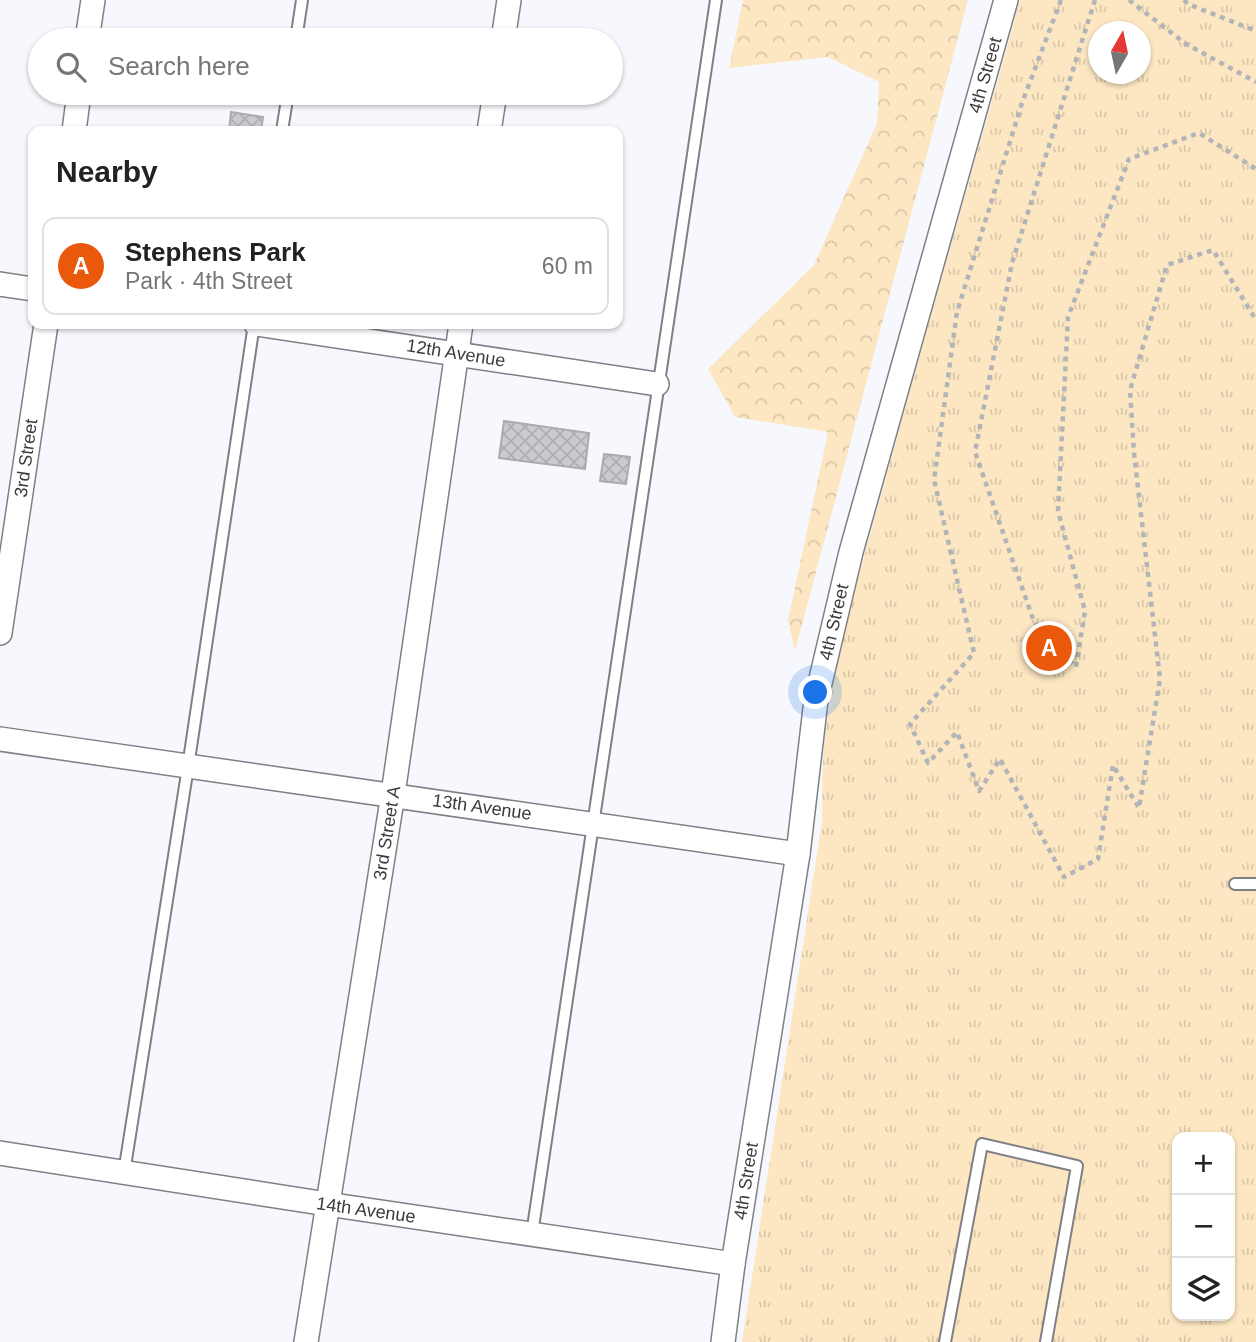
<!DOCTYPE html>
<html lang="en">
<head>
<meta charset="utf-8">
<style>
	:root { --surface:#fff; --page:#f2f2f2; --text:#222; --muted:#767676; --line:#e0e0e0; --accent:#ea580c }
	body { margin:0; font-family:Helvetica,sans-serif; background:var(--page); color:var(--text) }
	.controls { position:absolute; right:21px; bottom:21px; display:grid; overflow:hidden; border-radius:14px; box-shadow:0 2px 5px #0004 }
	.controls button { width:63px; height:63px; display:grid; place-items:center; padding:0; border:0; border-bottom:2px solid var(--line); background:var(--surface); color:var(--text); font:35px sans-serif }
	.compass { position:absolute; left:1088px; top:21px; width:63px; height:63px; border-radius:50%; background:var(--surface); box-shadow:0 2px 5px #0004; rotate:9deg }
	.you { position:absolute; left:816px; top:693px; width:24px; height:24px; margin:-18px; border:5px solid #fff; border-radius:50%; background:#1a73e8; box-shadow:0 0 0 10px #1a73e833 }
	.badge { display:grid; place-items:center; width:46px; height:46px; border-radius:50%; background:var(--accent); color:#fff; font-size:23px; font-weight:700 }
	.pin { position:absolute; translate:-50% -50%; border:4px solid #fff; box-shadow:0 2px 7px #0006 }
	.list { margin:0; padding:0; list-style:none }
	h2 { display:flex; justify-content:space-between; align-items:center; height:91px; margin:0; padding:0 28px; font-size:30px }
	h2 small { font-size:23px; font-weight:400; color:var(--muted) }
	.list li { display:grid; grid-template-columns:46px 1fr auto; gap:21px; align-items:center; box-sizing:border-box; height:98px; margin:0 14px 14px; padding:0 14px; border:2px solid var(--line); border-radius:14px }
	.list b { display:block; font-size:26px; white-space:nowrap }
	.list p { margin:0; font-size:23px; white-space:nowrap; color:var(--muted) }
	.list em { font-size:23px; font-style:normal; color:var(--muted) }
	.icon { flex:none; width:38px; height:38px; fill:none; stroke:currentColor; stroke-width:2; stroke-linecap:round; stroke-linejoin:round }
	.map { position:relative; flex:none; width:1256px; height:1342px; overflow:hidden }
	.search { position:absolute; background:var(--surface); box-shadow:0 2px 5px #0004; left:28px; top:28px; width:595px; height:77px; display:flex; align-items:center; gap:18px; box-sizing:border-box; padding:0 24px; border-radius:38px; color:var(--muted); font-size:26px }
	.panel { position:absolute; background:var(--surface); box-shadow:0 2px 5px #0004; left:28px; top:126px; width:595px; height:203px; border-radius:14px }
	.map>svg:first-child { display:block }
	.forest { fill:url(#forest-crowns) }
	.park { fill:url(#park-tufts); fill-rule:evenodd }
	.building { fill:url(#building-cross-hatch); stroke:#aaabb1; stroke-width:2 }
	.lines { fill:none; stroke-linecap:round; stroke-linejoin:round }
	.service-casing { stroke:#7f8086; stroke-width:14 }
	.minor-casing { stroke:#7f8086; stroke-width:26 }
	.path { stroke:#b2b4b8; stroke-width:4.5; stroke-dasharray:5 5; stroke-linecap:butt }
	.service { stroke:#fff; stroke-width:10 }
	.minor { stroke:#fff; stroke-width:23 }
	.labels { text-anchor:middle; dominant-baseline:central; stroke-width:5; stroke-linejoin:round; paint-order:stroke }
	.street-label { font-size:18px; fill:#3a3b3d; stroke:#fff }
</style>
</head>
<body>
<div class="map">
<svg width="1256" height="1342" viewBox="0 0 1256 1342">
	<defs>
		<pattern id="forest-crowns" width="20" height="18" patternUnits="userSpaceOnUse" patternTransform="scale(1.75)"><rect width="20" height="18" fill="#fce7c2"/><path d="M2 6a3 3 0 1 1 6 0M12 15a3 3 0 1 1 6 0" fill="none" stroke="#d9c7a8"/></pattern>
		<pattern id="park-tufts" width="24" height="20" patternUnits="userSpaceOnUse" patternTransform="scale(1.75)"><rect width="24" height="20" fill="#fce7c2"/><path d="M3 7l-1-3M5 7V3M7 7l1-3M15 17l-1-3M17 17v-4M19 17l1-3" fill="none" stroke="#d9c7a8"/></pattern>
		<pattern id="building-cross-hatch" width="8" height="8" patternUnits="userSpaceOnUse" patternTransform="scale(1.75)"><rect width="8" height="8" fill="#cacbd1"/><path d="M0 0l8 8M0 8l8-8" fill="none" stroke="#aeafb4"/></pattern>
	</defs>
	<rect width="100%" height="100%" fill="#f6f8fe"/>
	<!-- forest -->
	<polygon class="forest" points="743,0 968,0 795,651 788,620 828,432 735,417 708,369 814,265 877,123 879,82 828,57 729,68"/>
	<!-- park -->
	<path class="park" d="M 1020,0 L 1256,0 L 1256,1342 L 742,1342 L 822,821 C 822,787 822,754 827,721 C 839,637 865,555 887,474 C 930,315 977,158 1020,0 ZM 1098,32 L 1140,32 L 1140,74 L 1098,74 ZM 1177,1137 L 1230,1137 L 1230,1316 L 1177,1316 Z"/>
	<!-- building -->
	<g class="building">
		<polygon points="231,112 263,117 261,131 229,131"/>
		<polygon points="504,421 589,433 585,469 499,458"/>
		<polygon points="604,454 630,457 626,484 600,481"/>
	</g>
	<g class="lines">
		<defs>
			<g id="service">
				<polyline points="296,40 302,0"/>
				<polyline points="282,131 288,93"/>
				<polyline points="1235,884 1256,884"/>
				<polyline points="124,1173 188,767 254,324"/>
				<polyline points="532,1234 716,0"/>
				<polyline points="945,1342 982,1144 1077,1166 1046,1342"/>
			</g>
			<g id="minor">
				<polyline points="87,40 93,0"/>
				<polyline points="503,40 509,0"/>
				<polyline points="74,131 79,93"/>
				<polyline points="489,131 495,93"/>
				<polyline points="0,284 33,289"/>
				<polyline points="256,324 657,384"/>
				<polyline points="0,633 46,324"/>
				<polyline points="0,739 798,854"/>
				<polyline points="0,1153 327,1204 733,1264"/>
				<polyline points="306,1342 393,794 461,324"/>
				<polyline points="723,1342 733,1264 798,854 816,700 851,552 1006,0"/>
			</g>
		</defs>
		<!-- service casing -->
		<use href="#service" class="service-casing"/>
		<!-- minor casing -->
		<use href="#minor" class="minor-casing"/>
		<!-- path -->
		<g class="path">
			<polyline points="1061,0 1022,103 957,312 934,480 974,653 910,724 928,763 957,732 979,791 1000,759 1064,877 1098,859 1113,765 1139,808 1160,679 1134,453 1130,390 1167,265 1213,250 1256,320"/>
			<polyline points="1095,0 1012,263 975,452 1034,622 1076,667 1085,611 1058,511 1068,317 1129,159 1199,133 1256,169"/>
			<polyline points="1129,0 1186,44 1256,82"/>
			<polyline points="1184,0 1188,4 1256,31"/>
		</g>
		<!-- service -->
		<use href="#service" class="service"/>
		<!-- minor -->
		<use href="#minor" class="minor"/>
	</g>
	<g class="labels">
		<!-- street labels -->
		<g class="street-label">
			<text transform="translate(985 75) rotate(-74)">4th Street</text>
			<text transform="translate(456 353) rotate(9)">12th Avenue</text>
			<text transform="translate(26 458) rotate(-82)">3rd Street</text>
			<text transform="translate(834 622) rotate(-77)">4th Street</text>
			<text transform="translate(482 807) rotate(8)">13th Avenue</text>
			<text transform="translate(387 833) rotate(-81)">3rd Street A</text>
			<text transform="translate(746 1181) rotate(-81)">4th Street</text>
			<text transform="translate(366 1210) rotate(8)">14th Avenue</text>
		</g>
	</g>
</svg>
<div class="controls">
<button>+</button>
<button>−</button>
<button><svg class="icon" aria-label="layers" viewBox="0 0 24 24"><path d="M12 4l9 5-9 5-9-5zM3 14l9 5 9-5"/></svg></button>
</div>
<svg class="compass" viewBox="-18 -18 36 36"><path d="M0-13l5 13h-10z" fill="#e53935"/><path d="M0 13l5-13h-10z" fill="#767676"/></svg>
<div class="you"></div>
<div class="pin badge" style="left:1049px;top:648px">A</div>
<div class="search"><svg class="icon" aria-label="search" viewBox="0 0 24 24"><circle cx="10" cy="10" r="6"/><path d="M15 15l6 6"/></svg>Search here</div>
<section class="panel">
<h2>Nearby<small></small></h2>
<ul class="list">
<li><span class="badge">A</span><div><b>Stephens Park</b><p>Park · 4th Street</p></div><em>60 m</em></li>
</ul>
</section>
</div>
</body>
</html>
